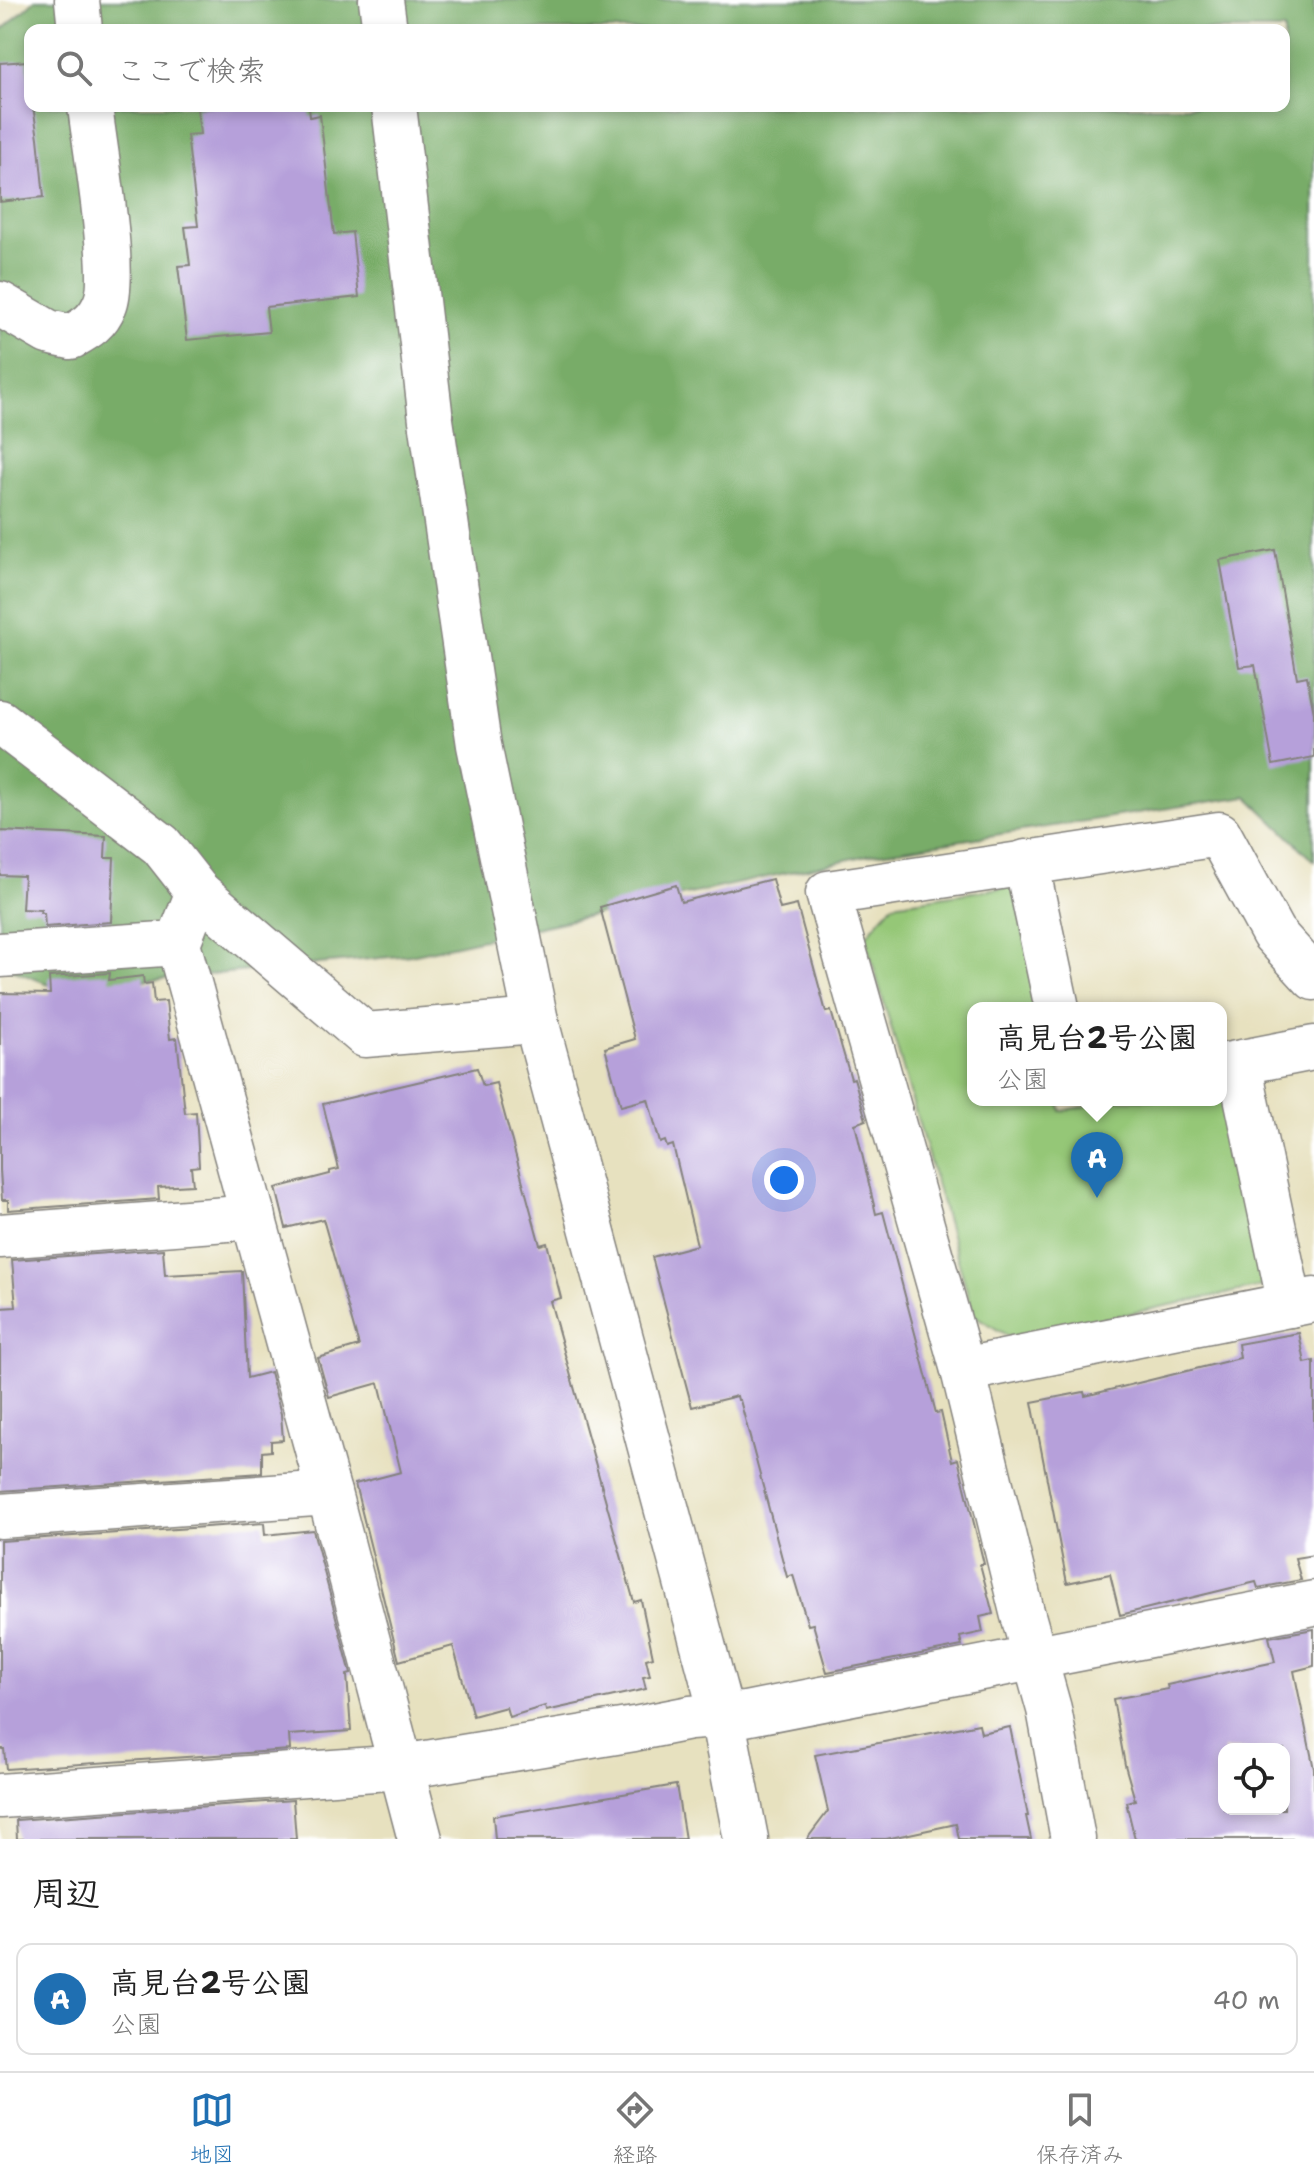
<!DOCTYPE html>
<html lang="ja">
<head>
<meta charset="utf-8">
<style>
	:root { --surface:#fff; --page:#f2f2f2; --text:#222; --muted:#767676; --line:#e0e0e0; --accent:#1f6fb2 }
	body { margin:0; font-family:"Shantell Sans","Klee One",sans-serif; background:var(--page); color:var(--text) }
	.controls { position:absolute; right:24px; bottom:24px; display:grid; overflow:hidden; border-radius:16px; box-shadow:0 4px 12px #0003 }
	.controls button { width:72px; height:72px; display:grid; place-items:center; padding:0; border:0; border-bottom:2px solid var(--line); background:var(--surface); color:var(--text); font:40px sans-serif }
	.you { position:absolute; left:784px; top:1180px; width:28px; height:28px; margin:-20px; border:6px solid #fff; border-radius:50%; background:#1a73e8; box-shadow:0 0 0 12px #1a73e833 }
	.badge { display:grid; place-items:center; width:52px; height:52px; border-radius:50%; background:var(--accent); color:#fff; font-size:26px; font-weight:700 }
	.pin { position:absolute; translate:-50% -66px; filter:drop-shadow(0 2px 4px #0008) }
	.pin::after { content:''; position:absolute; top:42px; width:28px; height:24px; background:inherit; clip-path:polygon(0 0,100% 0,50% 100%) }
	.popup { position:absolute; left:967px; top:1002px; width:260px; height:104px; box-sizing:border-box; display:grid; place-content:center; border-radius:16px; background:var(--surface); filter:drop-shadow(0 2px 6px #0005); font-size:26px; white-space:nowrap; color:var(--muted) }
	.popup b { font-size:30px; color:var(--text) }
	.popup::after { content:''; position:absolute; left:50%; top:100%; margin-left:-16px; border:16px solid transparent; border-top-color:var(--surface) }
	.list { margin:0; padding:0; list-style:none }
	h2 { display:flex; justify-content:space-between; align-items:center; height:104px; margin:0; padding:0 32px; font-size:34px }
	h2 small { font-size:26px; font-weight:400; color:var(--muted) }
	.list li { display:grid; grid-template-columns:52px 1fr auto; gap:24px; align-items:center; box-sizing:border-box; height:112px; margin:0 16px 16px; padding:0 16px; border:2px solid var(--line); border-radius:16px }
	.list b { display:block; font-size:30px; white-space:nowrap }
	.list p { margin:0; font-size:26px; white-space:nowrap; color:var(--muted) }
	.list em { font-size:26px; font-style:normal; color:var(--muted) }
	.icon { flex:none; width:44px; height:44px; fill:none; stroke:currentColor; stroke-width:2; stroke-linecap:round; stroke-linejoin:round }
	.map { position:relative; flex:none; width:1314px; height:1839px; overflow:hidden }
	.search { position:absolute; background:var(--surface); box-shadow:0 4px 12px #0003; left:24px; right:24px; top:24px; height:88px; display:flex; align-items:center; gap:20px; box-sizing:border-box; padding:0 28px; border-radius:16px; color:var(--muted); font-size:30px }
	.sheet { height:232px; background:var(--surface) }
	nav { display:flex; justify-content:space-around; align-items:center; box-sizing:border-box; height:112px; border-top:2px solid var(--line); background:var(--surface); font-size:22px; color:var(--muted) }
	nav a { display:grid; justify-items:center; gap:4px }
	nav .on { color:var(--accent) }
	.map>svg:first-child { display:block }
	.green { fill:#95c777; stroke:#5c7459; stroke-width:2 }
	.forest { fill:#78ac68; stroke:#4d6752; stroke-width:2; fill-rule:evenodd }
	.building { fill:#b6a0da; fill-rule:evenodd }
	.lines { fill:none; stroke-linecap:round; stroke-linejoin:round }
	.minor-casing { stroke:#84827d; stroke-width:47 }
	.tertiary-casing { stroke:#84827d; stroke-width:47 }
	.minor { stroke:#fff; stroke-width:44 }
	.tertiary { stroke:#fff; stroke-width:44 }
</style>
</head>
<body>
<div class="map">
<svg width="1314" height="1839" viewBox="0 0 1314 1839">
	<rect width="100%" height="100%" fill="#fff"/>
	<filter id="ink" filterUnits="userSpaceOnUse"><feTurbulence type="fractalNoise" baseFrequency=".0125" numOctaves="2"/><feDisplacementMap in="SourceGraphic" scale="16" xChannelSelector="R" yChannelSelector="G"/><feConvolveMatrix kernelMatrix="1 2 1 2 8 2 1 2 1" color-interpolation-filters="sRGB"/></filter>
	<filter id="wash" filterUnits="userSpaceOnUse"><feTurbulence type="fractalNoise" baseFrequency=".006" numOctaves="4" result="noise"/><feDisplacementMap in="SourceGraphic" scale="32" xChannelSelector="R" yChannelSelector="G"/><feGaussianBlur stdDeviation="1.8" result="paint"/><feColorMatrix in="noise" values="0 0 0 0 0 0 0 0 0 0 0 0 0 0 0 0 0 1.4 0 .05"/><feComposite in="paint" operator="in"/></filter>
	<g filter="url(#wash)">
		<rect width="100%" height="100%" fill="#e7e1bf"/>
		<!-- green -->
		<polygon class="green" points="1014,886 1039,1008 973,1008 973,1100 1059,1100 1061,1111 1118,1100 1221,1100 1221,1083 1272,1284 1011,1338 974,1315 865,937 893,904"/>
		<!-- forest -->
		<path class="forest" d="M 35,0 L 1314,0 L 1314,861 L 1247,796 L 873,854 L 411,955 L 61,989 L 0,965 L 0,32 ZM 30,30 L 1284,30 L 1284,106 L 30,106 Z"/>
		<g id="blocks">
			<!-- building -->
			<g class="building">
				<polygon points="27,61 30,106 33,106 38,138 44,197 0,202 0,63"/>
				<polygon points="217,106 309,106 310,117 320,115 334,234 352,232 359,297 266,307 269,332 187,340 178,266 190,265 185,227 198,226 187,135 200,134 197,108"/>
				<polygon points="1275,550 1297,678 1307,676 1314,713 1314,757 1273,765 1255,665 1239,667 1220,560"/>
				<polygon points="0,831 106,836 105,858 114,858 111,922 45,927 44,913 40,913 41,910 22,909 24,876 0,875"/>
				<polygon points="772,879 780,909 797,905 826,1012 831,1011 851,1079 854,1078 866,1120 855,1124 876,1214 883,1212 936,1413 941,1412 952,1461 958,1459 984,1564 980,1564 993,1614 980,1617 983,1632 960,1637 962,1646 827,1672 813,1624 808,1625 793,1575 787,1577 740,1400 738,1400 737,1396 692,1407 652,1257 697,1245 673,1145 667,1147 665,1141 660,1143 648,1099 621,1106 605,1048 635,1039 600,907 676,885 681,902"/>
				<polygon points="110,973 109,980 143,976 144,984 152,983 154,1002 166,1001 170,1039 177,1038 185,1113 196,1112 199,1166 191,1167 193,1185 158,1187 159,1199 8,1210 8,1200 2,1200 0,1170 0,993 50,994 49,977"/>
				<polygon points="477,1068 483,1086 496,1083 540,1245 547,1243 561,1298 550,1301 634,1602 641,1600 653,1657 646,1659 650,1676 643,1677 646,1689 546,1711 545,1706 509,1717 506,1707 473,1716 453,1646 399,1661 355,1484 401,1472 379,1383 329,1397 318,1358 359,1346 323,1219 286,1228 276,1188 330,1174 330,1171 339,1169 323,1104"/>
				<polygon points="163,1249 165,1275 242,1271 247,1378 270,1372 281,1414 283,1440 271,1441 271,1451 262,1452 262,1473 0,1491 0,1308 16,1307 12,1260"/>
				<polygon points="1299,1333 1305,1363 1314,1361 1314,1555 1295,1558 1301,1580 1258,1588 1256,1582 1120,1615 1110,1574 1067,1583 1032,1402 1084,1392 1085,1396 1240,1358 1238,1344"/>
				<polygon points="264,1523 265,1535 313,1530 351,1674 347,1675 351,1731 289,1735 290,1750 6,1769 4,1749 0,1749 0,1541"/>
				<path d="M 1314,1629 L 1314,1666 L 1294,1671 L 1314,1769 L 1314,1839 L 1135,1839 L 1126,1802 L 1135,1800 L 1125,1765 L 1113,1699 L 1168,1689 L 1167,1685 L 1275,1662 L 1269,1637 ZM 1224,1749 L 1284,1749 L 1284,1809 L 1224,1809 Z"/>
				<polygon points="979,1724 981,1733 1010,1727 1028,1816 1026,1816 1031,1839 959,1839 956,1824 886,1839 807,1839 828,1811 815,1755"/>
				<polygon points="676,1785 685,1839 495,1839 493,1816"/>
				<polygon points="293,1800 296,1839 17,1839 16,1820"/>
			</g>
		</g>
	</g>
	<g filter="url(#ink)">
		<use href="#blocks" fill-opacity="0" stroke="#84827d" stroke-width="2"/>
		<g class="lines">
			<defs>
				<g id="minor">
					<polyline points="77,0 80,30"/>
					<path d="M 0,304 L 48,332 L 71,337 C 87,328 98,322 105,304 C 118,275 94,144 90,106"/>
					<polyline points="0,722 161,845 198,892 178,943 329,1493 420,1839"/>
					<polyline points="1026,862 1057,1008"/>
					<polyline points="198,892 365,1035 536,1021"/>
					<polyline points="0,955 178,943"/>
					<polyline points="1239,1063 1290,1305"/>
					<polyline points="1221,1066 1314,1048"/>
					<polyline points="0,1236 254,1217"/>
					<polyline points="963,1370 1314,1300"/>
					<polyline points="0,1516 329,1493"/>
					<polyline points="0,1796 402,1767 634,1729 690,1718 745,1714 1314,1603"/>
					<polyline points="1073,1839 1049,1709 1022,1612 963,1370 828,893 1219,834 1273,933 1314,978"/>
				</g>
				<g id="tertiary">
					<polyline points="381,0 385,30"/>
					<polyline points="394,106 431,420 479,745 536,1021 722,1716 746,1839"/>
				</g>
			</defs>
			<!-- minor casing -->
			<use href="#minor" class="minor-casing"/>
			<!-- tertiary casing -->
			<use href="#tertiary" class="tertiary-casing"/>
			<!-- minor -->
			<use href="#minor" class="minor"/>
			<!-- tertiary -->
			<use href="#tertiary" class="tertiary"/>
		</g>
	</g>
</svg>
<div class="controls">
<button><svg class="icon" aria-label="locate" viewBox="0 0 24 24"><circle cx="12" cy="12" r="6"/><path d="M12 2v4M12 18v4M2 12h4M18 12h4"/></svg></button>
</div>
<div class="you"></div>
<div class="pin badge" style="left:1097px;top:1198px">A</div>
<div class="popup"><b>高見台2号公園</b>公園</div>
<div class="search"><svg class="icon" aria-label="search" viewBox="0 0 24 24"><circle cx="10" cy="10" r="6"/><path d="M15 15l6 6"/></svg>ここで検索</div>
</div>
<section class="sheet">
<h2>周辺<small></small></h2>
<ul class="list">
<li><span class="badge">A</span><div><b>高見台2号公園</b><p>公園</p></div><em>40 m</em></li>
</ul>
</section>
<nav>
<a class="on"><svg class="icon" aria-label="map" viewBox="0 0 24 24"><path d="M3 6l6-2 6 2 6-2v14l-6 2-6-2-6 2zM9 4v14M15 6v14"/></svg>地図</a>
<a><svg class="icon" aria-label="directions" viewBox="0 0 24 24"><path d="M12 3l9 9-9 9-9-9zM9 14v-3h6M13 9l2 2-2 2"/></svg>経路</a>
<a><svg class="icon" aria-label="saved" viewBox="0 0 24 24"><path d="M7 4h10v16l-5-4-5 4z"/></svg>保存済み</a>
</nav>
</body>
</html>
